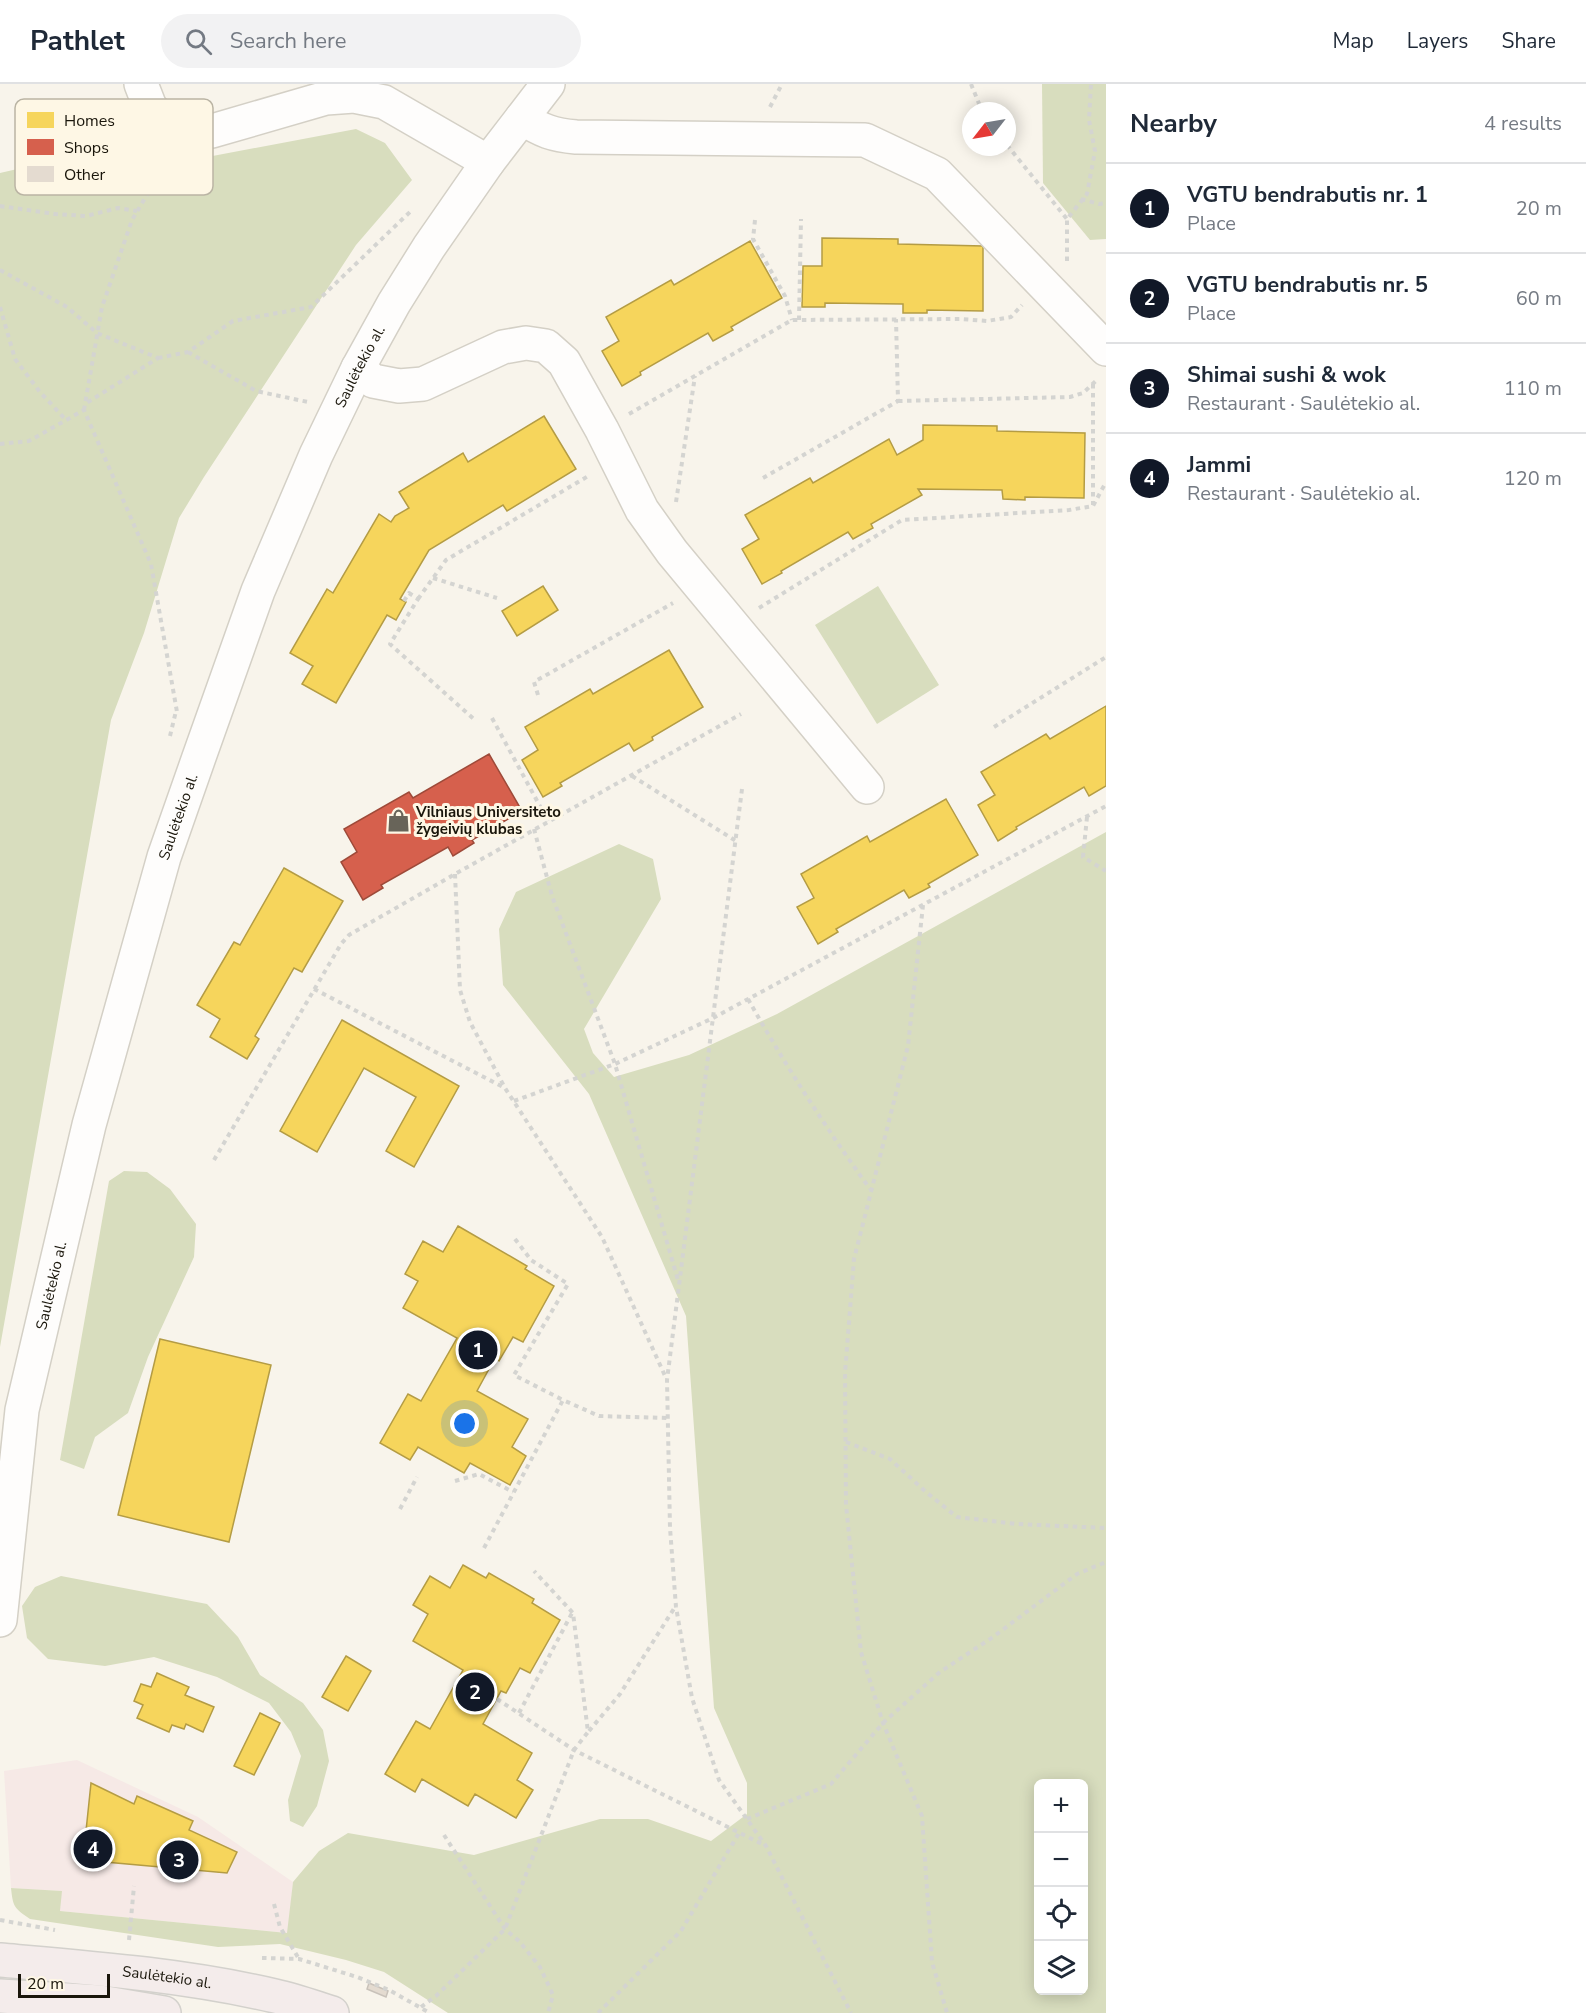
<!DOCTYPE html>
<html lang="en">
<head>
<meta charset="utf-8">
<style>
	:root { --surface:#fff; --page:#f2f2f3; --text:#1f2937; --muted:#747a83; --line:#e0e1e3; --accent:#111827 }
	body { margin:0; font-family:"Nunito Sans",sans-serif; background:var(--page); color:var(--text) }
	.controls { position:absolute; right:18px; bottom:18px; display:grid; overflow:hidden; border-radius:9px; box-shadow:0 3px 15px #0003 }
	.controls button { width:54px; height:54px; display:grid; place-items:center; padding:0; border:0; border-bottom:2px solid var(--line); background:var(--surface); color:var(--text); font:30px sans-serif }
	.compass { position:absolute; left:962px; top:18px; width:54px; height:54px; border-radius:50%; background:var(--surface); box-shadow:0 3px 15px #0003; rotate:239deg }
	.scale { position:absolute; left:18px; bottom:15px; width:92px; box-sizing:border-box; padding-left:6px; border:3px solid #1a160b; border-top:0; font-size:16px; line-height:21px; white-space:nowrap; color:#1a160b; -webkit-text-stroke:4px #fef7e5; paint-order:stroke }
	.you { position:absolute; left:465px; top:1340px; width:21px; height:21px; margin:-15px; border:4px solid #fff; border-radius:50%; background:#1a73e8; box-shadow:0 0 0 9px #1a73e833 }
	.badge { display:grid; place-items:center; width:39px; height:39px; border-radius:50%; background:var(--accent); color:#fff; font-size:20px; font-weight:700 }
	.pin { position:absolute; translate:-50% -50%; border:3px solid #fff; box-shadow:0 2px 6px #0006 }
	.list { margin:0; padding:0; list-style:none }
	h2 { display:flex; justify-content:space-between; align-items:center; height:78px; margin:0; padding:0 24px; font-size:26px }
	h2 small { font-size:20px; font-weight:400; color:var(--muted) }
	.list li { display:grid; grid-template-columns:39px 1fr auto; gap:18px; align-items:center; box-sizing:border-box; height:90px; padding:0 24px; border-top:2px solid var(--line) }
	.list b { display:block; font-size:22px; white-space:nowrap }
	.list p { margin:0; font-size:20px; white-space:nowrap; color:var(--muted) }
	.list em { font-size:20px; font-style:normal; color:var(--muted) }
	.icon { flex:none; width:33px; height:33px; fill:none; stroke:currentColor; stroke-width:2; stroke-linecap:round; stroke-linejoin:round }
	.map { position:relative; flex:none; width:1106px; height:1929px; overflow:hidden }
	header { display:flex; align-items:center; gap:36px; box-sizing:border-box; height:84px; padding:0 30px; background:var(--surface); border-bottom:2px solid var(--line) }
	header strong { font-size:28px }
	nav { display:flex; gap:33px; margin-inline-start:auto; font-size:21px }
	.search { width:420px; height:54px; background:var(--page); display:flex; align-items:center; gap:15px; box-sizing:border-box; padding:0 21px; border-radius:33px; color:var(--muted); font-size:22px }
	main { display:flex }
	aside { flex:1; background:var(--surface) }
	.map>svg:first-child { display:block }
	.commercial { fill:#f6e9e6 }
	.green { fill:#d8ddbe; fill-rule:evenodd }
	.homes { fill:#f6d55c; stroke:#b49c44; stroke-width:1.5 }
	.shops { fill:#d6604d; stroke:#9e4a39; stroke-width:1.5 }
	.building { fill:#e4dbd0; stroke:#c9c2ba; stroke-width:1.5 }
	.lines { fill:none; stroke-linecap:round; stroke-linejoin:round }
	.minor-casing { stroke:#d4d0c6; stroke-width:36 }
	.major-casing { stroke:#d3d1cc; stroke-width:36 }
	.path { stroke:#d4d4d1; stroke-width:4; stroke-dasharray:4.5 4.5; stroke-linecap:butt }
	.minor { stroke:#fefdfc; stroke-width:33 }
	.major { stroke:#f4eceb; stroke-width:33 }
	.labels { text-anchor:middle; dominant-baseline:central; stroke-width:6; stroke-linejoin:round; paint-order:stroke }
	.street-label { font-size:15px; fill:#1a160b; stroke:#fef7e5 }
	.poi-label { font-size:15px; font-weight:bold; fill:#1a160b; stroke:#fef7e5; text-anchor:start }
	.key { fill:#fef7e5; stroke:#bab4a4; stroke-width:1.5 }
	.key-label { font-size:16px; fill:#1a160b }
</style>
</head>
<body>
<header>
<strong>Pathlet</strong>
<div class="search"><svg class="icon" aria-label="search" viewBox="0 0 24 24"><circle cx="10" cy="10" r="6"/><path d="M15 15l6 6"/></svg>Search here</div>
<nav><a>Map</a><a>Layers</a><a>Share</a></nav>
</header>
<main>
<div class="map">
<svg width="1106" height="1929" viewBox="0 0 1106 1929">
	<rect width="100%" height="100%" fill="#f8f4eb"/>
	<!-- commercial -->
	<polygon class="commercial" points="77,1676 198,1733 293,1798 288,1849 60,1827 61,1807 11,1804 4,1687"/>
	<!-- green -->
	<g class="green">
		<polygon points="1042,0 1106,0 1106,155 1090,156 1043,99"/>
		<polygon points="356,45 385,59 412,96 356,161 204,393 179,434 144,549 111,636 0,1263 0,89 130,59 202,74"/>
		<polygon points="878,502 939,601 877,640 815,541"/>
		<path d="M 1106,748 L 1106,1929 L 448,1929 L 384,1888 L 346,1876 L 280,1860 L 218,1863 L 30,1835 C 14,1824 13,1823 11,1804 L 62,1807 L 60,1827 L 287,1849 L 293,1798 L 319,1767 L 348,1749 L 474,1771 L 600,1735 L 648,1735 L 711,1757 L 747,1730 L 747,1699 L 714,1624 L 686,1232 L 589,1010 L 503,901 L 499,845 L 516,808 L 619,760 L 653,775 L 661,815 L 584,945 L 593,969 L 614,993 L 689,971 L 777,930 ZM 1038,1700 L 1084,1700 L 1084,1906 L 1038,1906 Z"/>
		<polygon points="124,1087 147,1088 170,1105 196,1140 194,1173 148,1273 128,1329 95,1353 84,1385 60,1376 109,1097"/>
		<polygon points="61,1492 207,1520 238,1553 260,1591 303,1619 323,1646 329,1677 317,1722 303,1743 290,1737 288,1716 301,1672 291,1648 269,1619 217,1593 154,1573 105,1582 48,1575 27,1554 22,1522 35,1503"/>
	</g>
	<!-- homes -->
	<g class="homes">
		<polygon points="822,154 898,155 898,160 983,162 983,227 927,226 927,229 903,229 903,220 825,219 825,223 802,223 803,182 822,182"/>
		<polygon points="750,157 782,214 731,243 733,246 713,257 708,249 640,288 641,291 622,302 602,267 619,257 606,233 671,196 674,201"/>
		<polygon points="544,332 576,385 507,427 503,421 429,466 400,515 406,518 396,536 387,531 336,619 302,600 313,582 290,569 327,505 333,509 379,430 391,438 395,432 409,424 399,408 463,369 468,378"/>
		<polygon points="923,341 997,342 997,347 1085,349 1084,414 1025,413 1025,416 1003,415 1002,406 918,405 922,411 871,440 873,444 853,455 848,448 781,487 782,489 762,500 742,465 759,455 745,431 810,394 813,399 889,355 897,371 923,356"/>
		<polygon points="543,502 558,526 517,552 502,527"/>
		<polygon points="669,566 703,623 652,653 653,656 634,667 629,659 560,699 562,702 543,713 522,676 538,666 525,643 590,605 593,610"/>
		<polygon points="1106,622 1106,702 1089,712 1084,703 1016,743 1017,745 998,757 978,721 995,711 981,688 1046,650 1050,655"/>
		<polygon points="946,715 978,771 928,800 930,803 909,814 904,806 836,845 838,848 818,860 797,823 814,814 801,790 867,752 870,758"/>
		<polygon points="284,784 343,817 302,888 294,884 255,952 259,955 247,975 210,953 220,935 197,921 234,858 240,861"/>
		<polygon points="342,936 459,1002 414,1083 386,1067 416,1013 364,984 317,1068 280,1047"/>
		<polygon points="458,1142 527,1182 525,1185 554,1202 523,1258 513,1253 499,1277 495,1274 477,1307 528,1335 512,1363 526,1372 510,1401 470,1379 464,1389 418,1363 410,1376 380,1359 408,1310 421,1317 457,1254 403,1224 418,1197 405,1190 423,1157 443,1168"/>
		<polygon points="160,1255 271,1281 229,1458 118,1431"/>
		<polygon points="463,1481 486,1494 489,1489 534,1515 532,1519 560,1536 530,1589 520,1584 506,1609 501,1607 483,1640 532,1669 517,1696 533,1706 516,1734 475,1710 468,1722 422,1695 415,1708 385,1690 416,1637 430,1645 463,1586 413,1557 428,1530 413,1521 430,1492 450,1504"/>
		<polygon points="346,1572 371,1587 348,1627 322,1613"/>
		<polygon points="157,1589 189,1603 185,1611 214,1623 203,1648 186,1640 184,1645 172,1641 169,1648 137,1634 143,1621 134,1617 141,1600 151,1603"/>
		<polygon points="260,1629 280,1639 254,1691 234,1682"/>
		<polygon points="91,1699 134,1720 137,1712 193,1737 189,1746 237,1768 227,1789 83,1776"/>
	</g>
	<!-- shops -->
	<polygon class="shops" points="489,670 522,727 472,756 474,759 453,772 448,763 381,801 383,804 363,816 341,778 357,768 344,745 409,708 413,714"/>
	<!-- building -->
	<polygon class="building" points="369,1899 388,1907 386,1913 367,1905"/>
	<g class="lines">
		<defs>
			<g id="minor">
				<polyline points="141,0 150,23 163,37 185,48 212,47 326,14 354,12 384,18 488,78"/>
				<path d="M 522,34 C 542,47 553,51 576,53 L 865,56 L 937,90 L 1106,265"/>
				<polyline points="358,284 373,297 399,302 423,300 503,263 526,259 546,262 564,278 602,346 642,426 672,468 867,703"/>
				<path id="s1" d="M 0,1536 L 22,1326 L 89,1041 L 164,773 L 198,676 L 258,507 L 316,371 L 358,284 L 394,219 L 429,163 L 488,78 L 548,0"/>
			</g>
			<g id="major">
				<path id="s2" d="M 0,1876 C 92,1884 184,1891 275,1912 C 294,1916 313,1923 332,1929"/>
				<polyline points="0,1912 100,1918 164,1929"/>
			</g>
		</defs>
		<!-- minor casing -->
		<use href="#minor" class="minor-casing"/>
		<!-- major casing -->
		<use href="#major" class="major-casing"/>
		<!-- path -->
		<g class="path">
			<polyline points="971,0 982,27"/>
			<polyline points="770,23 782,0"/>
			<polyline points="1007,61 1067,135"/>
			<polyline points="1081,115 1099,120 1106,119"/>
			<polyline points="0,122 55,130 86,132 118,124 137,127"/>
			<polyline points="755,136 753,155 785,212 792,236"/>
			<polyline points="1067,177 1067,135 1087,110 1095,67 1089,36 1091,0"/>
			<polyline points="0,186 67,223 97,249 158,274 85,320"/>
			<polyline points="0,223 15,275 40,308 66,336"/>
			<polyline points="799,236 801,135"/>
			<polyline points="188,268 256,307 308,318"/>
			<polyline points="158,274 188,268 233,237 311,223 413,125"/>
			<polyline points="1093,300 1093,421"/>
			<polyline points="898,317 1070,313 1083,309 1098,295"/>
			<polyline points="84,326 102,223 132,136 169,74"/>
			<polyline points="629,330 792,236 961,235 987,237 1011,233 1022,221"/>
			<polyline points="0,360 29,357 84,326 151,480 177,628"/>
			<polyline points="763,394 898,317 896,235"/>
			<polyline points="676,418 695,292"/>
			<polyline points="433,494 497,514"/>
			<polyline points="418,515 446,476 590,391"/>
			<polyline points="404,517 409,509 418,515 390,560 475,636"/>
			<polyline points="759,524 902,436 1069,426 1093,422 1106,398"/>
			<polyline points="538,611 534,598 673,519"/>
			<polyline points="492,634 548,737"/>
			<polyline points="994,643 1106,573"/>
			<polyline points="170,652 176,627"/>
			<polyline points="632,692 736,757"/>
			<polyline points="742,705 667,1296 670,1444 676,1523 692,1614 719,1696 766,1762 851,1929"/>
			<polyline points="1087,733 1083,773 1106,787"/>
			<polyline points="534,745 552,812 615,980 678,1196"/>
			<polyline points="455,790 460,906 470,938 505,1004 602,1153 666,1294"/>
			<polyline points="923,821 908,962 854,1175 845,1289 846,1421 861,1568 883,1639 922,1732 932,1878 947,1929"/>
			<polyline points="314,905 505,1004"/>
			<path d="M 748,915 C 785,981 826,1044 870,1105"/>
			<polyline points="514,1017 615,980 713,934 1106,722"/>
			<polyline points="214,1076 341,860 349,851 455,790 741,630"/>
			<polyline points="515,1155 531,1176 568,1200 514,1291 563,1316"/>
			<polyline points="846,1358 890,1375 926,1408 957,1433 1017,1440 1106,1444"/>
			<polyline points="455,1397 479,1390 513,1408"/>
			<polyline points="400,1425 417,1393"/>
			<polyline points="484,1464 563,1316 599,1332 668,1334"/>
			<polyline points="497,1615 574,1666 764,1761"/>
			<polyline points="519,1629 572,1529"/>
			<polyline points="589,1647 620,1610 675,1523"/>
			<polyline points="747,1735 831,1700 883,1639 940,1588 993,1553 1077,1490 1106,1478"/>
			<polyline points="444,1751 505,1845 520,1858 540,1883 553,1911 548,1929"/>
			<polyline points="274,1820 280,1843 299,1875"/>
			<polyline points="0,1836 55,1846"/>
			<polyline points="129,1856 134,1802"/>
			<polyline points="262,1874 299,1875 357,1893 389,1906 430,1929"/>
			<polyline points="421,1923 436,1912 505,1845 574,1666 588,1648 573,1529 534,1487"/>
			<polyline points="598,1929 681,1847 739,1749"/>
		</g>
		<!-- minor -->
		<use href="#minor" class="minor"/>
		<!-- major -->
		<use href="#major" class="major"/>
	</g>
	<!-- icons -->
	<defs>
		<symbol id="shop-bare" viewBox="-9 -9 18 18"><path d="M-5-2.5h2.3a2.7 3.5 0 0 1 5.4 0H5L5.5 6h-11ZM-1.5-2.5h3a1.5 2.3 0 0 0-3 0Z" fill="#686459" stroke="#fef7e5" stroke-width="2.5" paint-order="stroke"/></symbol>
	</defs>
	<g fill-rule="evenodd">
		<use href="#shop-bare" x="382" y="720" width="33" height="33"/>
	</g>
	<g class="labels">
		<!-- street labels -->
		<g class="street-label">
			<text stroke="none"><textPath href="#s1" startOffset="1311">Saulėtekio al.</textPath></text>
			<text stroke="none"><textPath href="#s1" startOffset="825">Saulėtekio al.</textPath></text>
			<text stroke="none"><textPath href="#s1" startOffset="339">Saulėtekio al.</textPath></text>
			<text stroke="none"><textPath href="#s2" startOffset="168">Saulėtekio al.</textPath></text>
		</g>
		<!-- poi labels -->
		<g class="poi-label">
			<text x="416" y="728">Vilniaus Universiteto<tspan x="416" dy="17">žygeivių klubas</tspan></text>
		</g>
	</g>
	<!-- legend -->
	<rect x="15" y="15" width="198" height="96" rx="9" class="key"/>
	<rect x="27" y="28" width="27" height="16" fill="#f6d55c"/>
	<rect x="27" y="55" width="27" height="16" fill="#d6604d"/>
	<rect x="27" y="82" width="27" height="16" fill="#e4dbd0"/>
	<g class="key-label">
		<text x="64" y="42">Homes</text>
		<text x="64" y="69">Shops</text>
		<text x="64" y="96">Other</text>
	</g>
</svg>
<div class="controls">
<button>+</button>
<button>−</button>
<button><svg class="icon" aria-label="locate" viewBox="0 0 24 24"><circle cx="12" cy="12" r="6"/><path d="M12 2v4M12 18v4M2 12h4M18 12h4"/></svg></button>
<button><svg class="icon" aria-label="layers" viewBox="0 0 24 24"><path d="M12 4l9 5-9 5-9-5zM3 14l9 5 9-5"/></svg></button>
</div>
<svg class="compass" viewBox="-18 -18 36 36"><path d="M0-13l5 13h-10z" fill="#e53935"/><path d="M0 13l5-13h-10z" fill="#747a83"/></svg>
<div class="scale">20 m</div>
<div class="you"></div>
<div class="pin badge" style="left:478px;top:1266px">1</div>
<div class="pin badge" style="left:475px;top:1608px">2</div>
<div class="pin badge" style="left:179px;top:1776px">3</div>
<div class="pin badge" style="left:93px;top:1765px">4</div>
</div>
<aside>
<h2>Nearby<small>4 results</small></h2>
<ul class="list">
<li><span class="badge">1</span><div><b>VGTU bendrabutis nr. 1</b><p>Place</p></div><em>20 m</em></li>
<li><span class="badge">2</span><div><b>VGTU bendrabutis nr. 5</b><p>Place</p></div><em>60 m</em></li>
<li><span class="badge">3</span><div><b>Shimai sushi &amp; wok</b><p>Restaurant · Saulėtekio al.</p></div><em>110 m</em></li>
<li><span class="badge">4</span><div><b>Jammi</b><p>Restaurant · Saulėtekio al.</p></div><em>120 m</em></li>
</ul>
</aside>
</main>
</body>
</html>
